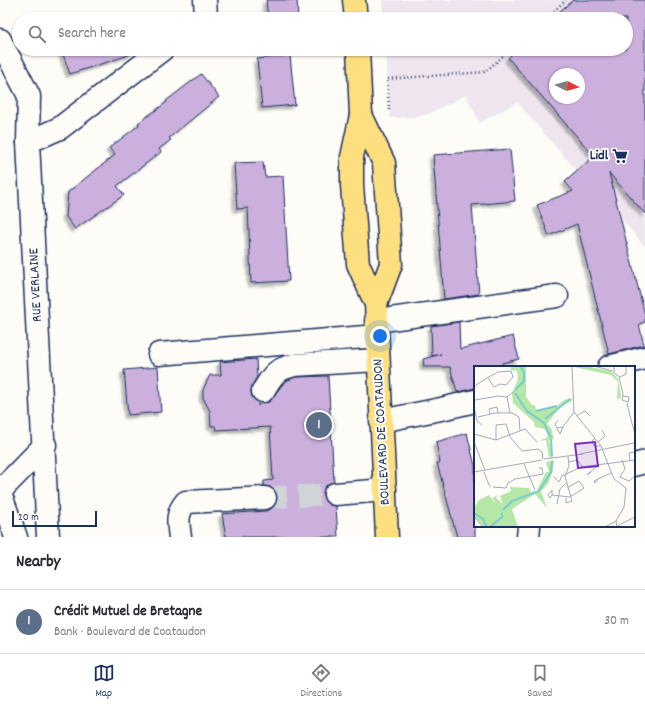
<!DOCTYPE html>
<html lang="en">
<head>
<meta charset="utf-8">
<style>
	:root { --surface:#fff; --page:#f7f7f7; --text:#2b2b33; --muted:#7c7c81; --line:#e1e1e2; --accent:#1b2f5e }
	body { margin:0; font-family:Dekko,sans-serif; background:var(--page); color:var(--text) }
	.compass { position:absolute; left:549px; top:68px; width:36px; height:36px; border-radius:50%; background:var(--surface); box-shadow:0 1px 3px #0004; rotate:96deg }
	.scale { position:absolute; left:12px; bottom:10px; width:85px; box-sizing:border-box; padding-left:4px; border:2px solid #1b2f5e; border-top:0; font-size:11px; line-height:14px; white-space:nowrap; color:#1b2f5e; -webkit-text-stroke:3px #fdfcf7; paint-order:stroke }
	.you { position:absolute; left:380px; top:336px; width:14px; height:14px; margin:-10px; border:3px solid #fff; border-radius:50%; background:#1a73e8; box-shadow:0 0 0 6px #1a73e833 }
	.badge { display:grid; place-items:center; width:26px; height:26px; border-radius:50%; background:var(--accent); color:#fff; font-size:13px; font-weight:700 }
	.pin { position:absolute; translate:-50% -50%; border:2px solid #fff; box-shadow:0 1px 4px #0006 }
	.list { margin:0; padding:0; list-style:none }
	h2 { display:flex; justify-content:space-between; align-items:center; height:52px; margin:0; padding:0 16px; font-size:17px }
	h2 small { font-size:13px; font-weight:400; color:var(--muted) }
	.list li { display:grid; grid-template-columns:26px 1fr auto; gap:12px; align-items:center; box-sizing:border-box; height:64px; padding:0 16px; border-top:1px solid var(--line) }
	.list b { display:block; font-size:15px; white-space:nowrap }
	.list p { margin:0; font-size:13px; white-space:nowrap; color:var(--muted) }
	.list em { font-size:13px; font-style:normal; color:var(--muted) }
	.icon { flex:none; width:22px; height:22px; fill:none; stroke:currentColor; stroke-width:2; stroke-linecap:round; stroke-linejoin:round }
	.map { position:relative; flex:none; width:645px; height:537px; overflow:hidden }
	.search { position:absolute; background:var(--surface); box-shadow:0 1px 3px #0004; left:12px; right:12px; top:12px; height:44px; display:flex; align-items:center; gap:10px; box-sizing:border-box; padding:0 14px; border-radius:22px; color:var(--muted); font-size:15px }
	.sheet { height:116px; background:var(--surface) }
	nav { display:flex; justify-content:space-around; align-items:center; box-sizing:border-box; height:56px; border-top:1px solid var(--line); background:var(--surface); font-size:11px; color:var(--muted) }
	nav a { display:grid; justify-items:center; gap:2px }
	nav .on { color:var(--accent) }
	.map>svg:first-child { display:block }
	.built { fill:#eee5ef; fill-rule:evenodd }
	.building { fill:#cbafdd; stroke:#1b2f5e; fill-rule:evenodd; filter:url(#shadow) }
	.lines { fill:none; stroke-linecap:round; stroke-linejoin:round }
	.minor-tunnel { stroke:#d0d3d8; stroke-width:22; stroke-dasharray:22 11; stroke-linecap:butt }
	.minor-casing { stroke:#1b2f5e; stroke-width:25 }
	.major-casing { stroke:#1b2f5e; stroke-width:25 }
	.path { stroke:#1b2f5e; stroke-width:2.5; stroke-dasharray:1 3; stroke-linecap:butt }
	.minor { stroke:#fdfcf7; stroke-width:22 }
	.major { stroke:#fddf80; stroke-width:22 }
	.labels { text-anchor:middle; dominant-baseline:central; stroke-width:4; stroke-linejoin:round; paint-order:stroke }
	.poi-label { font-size:14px; font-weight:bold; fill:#1b2f5e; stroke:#fdfcf7; text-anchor:end }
	.street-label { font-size:14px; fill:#1b2f5e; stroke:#fdfcf7 }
	.inset-river { fill:none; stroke:#7acbd2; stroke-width:2 }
	.inset-road { fill:none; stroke:#a3aaba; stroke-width:1 }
	.view { fill:#7b2cbf; fill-opacity:0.15; stroke:#7b2cbf; stroke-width:2 }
	.inset-edge { fill:none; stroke:#1b2f5e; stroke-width:2 }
</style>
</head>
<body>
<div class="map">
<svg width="645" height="537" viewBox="0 0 645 537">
	<defs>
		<filter id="shadow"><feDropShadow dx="-3.5" dy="3.5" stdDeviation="1" flood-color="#0004"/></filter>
	</defs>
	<rect width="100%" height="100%" fill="#fdfcf7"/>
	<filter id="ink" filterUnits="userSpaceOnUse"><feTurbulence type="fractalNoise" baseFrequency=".025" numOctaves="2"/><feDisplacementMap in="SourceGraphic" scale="8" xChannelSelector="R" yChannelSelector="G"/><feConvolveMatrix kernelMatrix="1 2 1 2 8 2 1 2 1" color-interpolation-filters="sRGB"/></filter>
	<g filter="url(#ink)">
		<!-- built -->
		<path class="built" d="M 382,0 L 645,0 L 645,247 L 608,202 L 600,198 L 517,102 L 480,123 L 466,95 L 428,114 L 414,117 L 390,118 L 386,49 L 626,49 L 626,19 L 384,19 ZM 555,74 L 579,74 L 579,98 L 555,98 Z"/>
		<!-- building -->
		<g class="building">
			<polygon points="266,0 297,0 298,19 268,19"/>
			<path d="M 573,0 L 645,0 L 645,214 L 609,173 L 645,315 L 645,322 L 639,324 L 644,345 L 609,354 L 577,224 L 549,236 L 537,205 L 573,191 L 565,182 L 594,156 L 508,58 L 517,49 L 626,49 L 626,19 L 551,19 ZM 555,74 L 579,74 L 579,98 L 555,98 Z"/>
			<polygon points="61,49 131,49 132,54 70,74"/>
			<polygon points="270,49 300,49 270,53"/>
			<polygon points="290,55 295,105 262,108 257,59"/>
			<polygon points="201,74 219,97 169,138 171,140 159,149 161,152 117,186 124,195 75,229 66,217 68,192 115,155 109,148 139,125 138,123 167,102 166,101"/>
			<polygon points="510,149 515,201 472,205 479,294 444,299 433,155"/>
			<polygon points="263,162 265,177 283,176 289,281 251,283 248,208 237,209 234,163"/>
			<polygon points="459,322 460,349 513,336 519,359 502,363 503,367 475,367 475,388 457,392 450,367 424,367 423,359 441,354 432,356 431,326"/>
			<polygon points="256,359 257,377 252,385 251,391 252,397 258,402 258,406 261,403 269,402 282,385 288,380 296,377 328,376 334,482 328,484 324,488 323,495 325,501 330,505 336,506 338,537 226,537 222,514 266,511 272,508 276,503 277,497 275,491 270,487 264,486 264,481 273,480 270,427 216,430 215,426 211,426 210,411 203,398 203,390 210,375 221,375 220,362"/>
			<polygon points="158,367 161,412 128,415 124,370"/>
			<polygon points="467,433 475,466 475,537 457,537 437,463 440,463 436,442"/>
		</g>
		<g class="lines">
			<!-- minor-tunnel -->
			<polyline class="minor-tunnel" points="265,498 335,494"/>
			<defs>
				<g id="minor">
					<polyline points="202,19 206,16 205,0"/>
					<polyline points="0,40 29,96 28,142 48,537"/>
					<polyline points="28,142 60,128 163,49"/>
					<polyline points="376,321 557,296"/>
					<polyline points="159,354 377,336"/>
					<polyline points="609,367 645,358"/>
					<path d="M 263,391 C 273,374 275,370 294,365 L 378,360"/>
					<polyline points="381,421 441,409 475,401"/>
					<polyline points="634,465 645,462"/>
					<polyline points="0,491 45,445"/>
					<polyline points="0,493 16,537"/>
					<polyline points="335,494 385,490"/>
					<path d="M 180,537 C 178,523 176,513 186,502 L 265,498"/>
					<polyline points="528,537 529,526"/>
				</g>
				<g id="major">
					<polyline points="354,0 356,19"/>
					<polyline points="358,49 361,115 352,157 352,185 358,264 376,304 387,537"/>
					<polyline points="361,115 384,163 391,264 376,304"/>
				</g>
			</defs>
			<!-- minor casing -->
			<use href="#minor" class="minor-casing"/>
			<!-- major casing -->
			<use href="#major" class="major-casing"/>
			<!-- path -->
			<g class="path">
				<polyline points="545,19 566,0"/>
				<polyline points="389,110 387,79 485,72 511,49"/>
			</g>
			<!-- minor -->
			<use href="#minor" class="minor"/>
			<!-- major -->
			<use href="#major" class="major"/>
		</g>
	</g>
	<!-- icons -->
	<defs>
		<symbol id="supermarket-bare" viewBox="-9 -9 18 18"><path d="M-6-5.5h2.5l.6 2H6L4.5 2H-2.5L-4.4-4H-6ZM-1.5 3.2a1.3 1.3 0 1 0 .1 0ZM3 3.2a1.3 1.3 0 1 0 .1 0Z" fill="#1b2f5e" stroke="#fdfcf7" stroke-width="2.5" paint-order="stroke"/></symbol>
	</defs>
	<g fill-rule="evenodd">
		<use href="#supermarket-bare" x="609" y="145" width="22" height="22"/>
	</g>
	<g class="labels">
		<!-- poi labels -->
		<g class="poi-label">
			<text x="608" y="156">Lidl</text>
		</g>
		<!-- street labels -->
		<g class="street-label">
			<text transform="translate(36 285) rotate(-93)">RUE VERLAINE</text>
			<text transform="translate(382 432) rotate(-93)">BOULEVARD DE COATAUDON</text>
		</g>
	</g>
	<!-- overview -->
	<g transform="translate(474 366)">
		<rect width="161" height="161" fill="#fdfcf7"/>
		<path d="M 36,0 L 52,0 L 52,31 L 58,39 L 61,39 L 62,44 L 82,41 L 90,34 L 98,32 L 98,35 L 86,41 L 73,58 L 77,62 L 80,73 L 75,74 L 79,92 L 75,91 L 72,74 L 65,75 L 74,71 L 71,63 L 61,61 L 60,56 L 39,37 L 38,28 L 44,13 L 43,5 L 37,4 ZM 111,0 L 137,5 L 144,13 L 147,30 L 146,33 L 143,32 L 144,16 L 137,9 L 100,1 ZM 80,94 L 79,105 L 74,118 L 67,125 L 63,124 L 72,106 L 75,106 L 72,96 Z" fill="#b5e7a7"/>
		<path d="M 36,121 L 55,122 L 57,126 L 67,125 L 73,142 L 61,128 L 38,143 L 44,161 L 22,161 L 27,149 L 13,153 L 21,136 L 18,132 L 24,129 L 22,132 L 29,138 L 26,130 L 37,125 Z" fill="#b5e7a7"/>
		<path d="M 15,129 L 21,137 L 19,147 L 13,153 L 25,148 L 28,150 L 22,161 L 10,161 L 0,151 L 0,142 L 5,134 Z" fill="#b5e7a7"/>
		<path class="inset-river" d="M 41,24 L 50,15 L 50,6 L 46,0M 41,27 L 53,45 L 70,57 L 77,72M 62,45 L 83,40M 71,53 L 96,33M 77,73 L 78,90M 29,144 L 38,135 L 65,125 L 77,106 L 78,95M 0,147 L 9,153 L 13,161M 16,161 L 28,151 L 28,147"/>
		<path class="inset-road" d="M 98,0 L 100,46 L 127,80 L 140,113 L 152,122 L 150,141 L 142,155 L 143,161M 120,0 L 139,5M 140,0 L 140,7 L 146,11 L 152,8 L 152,0M 145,11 L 149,28 L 148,34 L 154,36 L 155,31 L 149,30M 0,16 L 0,36M 1,20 L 11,13 L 24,6 L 37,5 L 39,11 L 32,19 L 26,18 L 20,21 L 14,12M 33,31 L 36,47M 1,34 L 24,30 L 33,31 L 40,25M 153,37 L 157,54M 0,40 L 3,55 L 8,59M 16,48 L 15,43 L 23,41 L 24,47M 102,50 L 111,45 L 116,50M 4,51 L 21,47 L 38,47 L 45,51 L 46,65M 84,54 L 81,58 L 83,62 L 89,61 L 100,46M 157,54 L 161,68M 83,62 L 86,68 L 89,61M 0,68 L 22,74 L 51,63 L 63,76M 121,72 L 118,75 L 120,80 L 127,80M 22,74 L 22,59 L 32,58 L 36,71 L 48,85 L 64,83 L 68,86 L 69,93M 0,76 L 11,104M 124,76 L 131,70 L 128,64M 106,88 L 160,77M 70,93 L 109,88M 148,94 L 151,103 L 146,111 L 155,115 L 161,110M 156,94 L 155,87 L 161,86M 95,96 L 103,94 L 109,101M 50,98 L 61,124M 0,106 L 68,94M 10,106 L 15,119 L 17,120M 117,106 L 113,109 L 124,99M 80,111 L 85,116 L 88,110 L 107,101 L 161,94M 124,113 L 121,117 L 120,115 L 124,113 L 137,107M 19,121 L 32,122 L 34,117 L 41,113 L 69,108 L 68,102 L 65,102M 78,129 L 78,124 L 74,129 L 76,132 L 78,129 L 96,131 L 110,122 L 105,115 L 93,122M 92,132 L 92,137 L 98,135 L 91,110 L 95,100 L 94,90M 83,138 L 86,123 L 92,117M 0,151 L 9,161M 143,160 L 161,151M 131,161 L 142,155"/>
		<path class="view" d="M 121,76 L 124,100 L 104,102 L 101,78 Z"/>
		<rect width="161" height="161" class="inset-edge"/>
	</g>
</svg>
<svg class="compass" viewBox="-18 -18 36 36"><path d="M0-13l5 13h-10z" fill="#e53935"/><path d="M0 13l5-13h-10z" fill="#7c7c81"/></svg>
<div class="scale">20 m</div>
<div class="you"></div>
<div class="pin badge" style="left:319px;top:425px;background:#5c6f8a">1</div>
<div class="search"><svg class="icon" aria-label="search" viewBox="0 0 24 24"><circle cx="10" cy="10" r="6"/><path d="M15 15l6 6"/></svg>Search here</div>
</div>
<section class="sheet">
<h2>Nearby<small></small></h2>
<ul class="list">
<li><span class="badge" style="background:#5c6f8a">1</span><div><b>Crédit Mutuel de Bretagne</b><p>Bank · Boulevard de Coataudon</p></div><em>30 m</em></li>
</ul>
</section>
<nav>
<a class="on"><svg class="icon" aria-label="map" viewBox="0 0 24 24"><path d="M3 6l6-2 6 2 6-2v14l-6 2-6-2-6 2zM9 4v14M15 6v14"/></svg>Map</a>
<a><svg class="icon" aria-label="directions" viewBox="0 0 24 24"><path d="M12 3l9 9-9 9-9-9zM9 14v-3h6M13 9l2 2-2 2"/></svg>Directions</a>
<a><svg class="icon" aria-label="saved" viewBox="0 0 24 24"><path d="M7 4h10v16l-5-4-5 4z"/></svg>Saved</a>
</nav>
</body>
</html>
